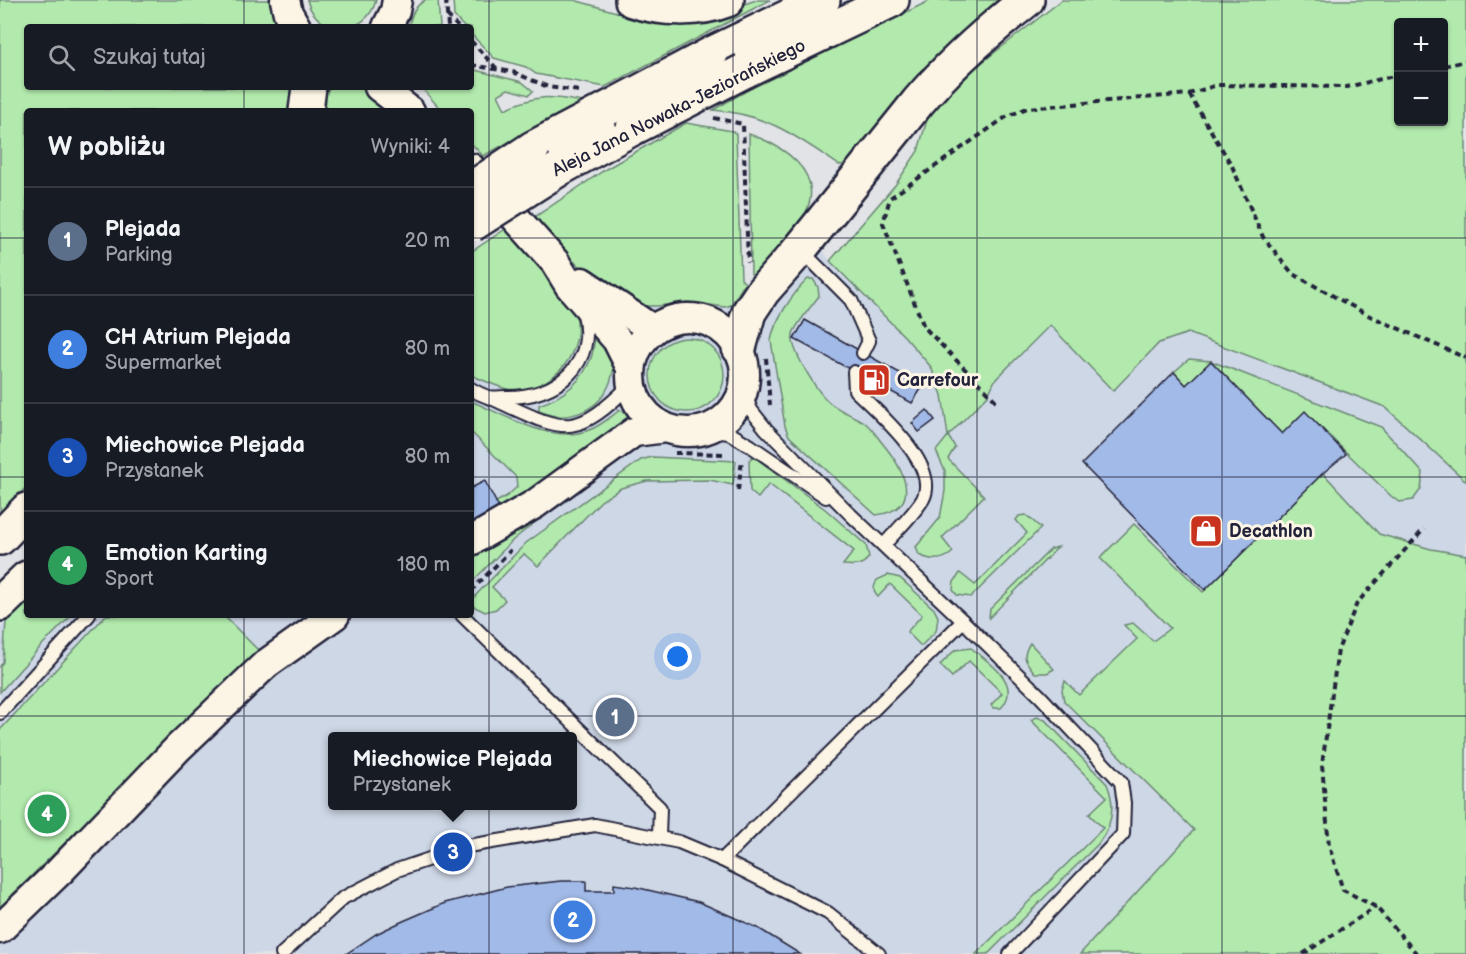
<!DOCTYPE html>
<html lang="pl">
<head>
<meta charset="utf-8">
<style>
	:root { --surface:#171b24; --page:#20242c; --text:#f1f3f6; --muted:#9ea1a6; --line:#363941; --accent:#c8321e }
	body { margin:0; font-family:"Balsamiq Sans",sans-serif; background:var(--page); color:var(--text) }
	.controls { position:absolute; right:18px; top:18px; display:grid; overflow:hidden; border-radius:6px; box-shadow:0 2px 4px #0004 }
	.controls button { width:54px; height:54px; display:grid; place-items:center; padding:0; border:0; border-bottom:2px solid var(--line); background:var(--surface); color:var(--text); font:30px sans-serif }
	.you { position:absolute; left:678px; top:657px; width:21px; height:21px; margin:-15px; border:4px solid #fff; border-radius:50%; background:#1a73e8; box-shadow:0 0 0 9px #1a73e833 }
	.badge { display:grid; place-items:center; width:39px; height:39px; border-radius:50%; background:var(--accent); color:#fff; font-size:20px; font-weight:700 }
	.pin { position:absolute; translate:-50% -50%; border:3px solid #fff; box-shadow:0 2px 6px #0006 }
	.popup { position:absolute; left:328px; top:732px; width:249px; height:78px; box-sizing:border-box; display:grid; place-content:center; border-radius:6px; background:var(--surface); filter:drop-shadow(0 2px 4px #0005); font-size:20px; white-space:nowrap; color:var(--muted) }
	.popup b { font-size:22px; color:var(--text) }
	.popup::after { content:''; position:absolute; left:50%; top:100%; margin-left:-12px; border:12px solid transparent; border-top-color:var(--surface) }
	.list { margin:0; padding:0; list-style:none }
	h2 { display:flex; justify-content:space-between; align-items:center; height:78px; margin:0; padding:0 24px; font-size:26px }
	h2 small { font-size:20px; font-weight:400; color:var(--muted) }
	.list li { display:grid; grid-template-columns:39px 1fr auto; gap:18px; align-items:center; box-sizing:border-box; height:108px; padding:0 24px; border-top:2px solid var(--line) }
	.list b { display:block; font-size:22px; white-space:nowrap }
	.list p { margin:0; font-size:20px; white-space:nowrap; color:var(--muted) }
	.list em { font-size:20px; font-style:normal; color:var(--muted) }
	.icon { flex:none; width:33px; height:33px; fill:none; stroke:currentColor; stroke-width:2; stroke-linecap:round; stroke-linejoin:round }
	.map { position:relative; flex:none; width:1466px; height:954px; overflow:hidden }
	.search { position:absolute; background:var(--surface); box-shadow:0 2px 4px #0004; left:24px; top:24px; width:450px; height:66px; display:flex; align-items:center; gap:15px; box-sizing:border-box; padding:0 21px; border-radius:6px; color:var(--muted); font-size:22px }
	.panel { position:absolute; background:var(--surface); box-shadow:0 2px 4px #0004; left:24px; top:108px; width:450px; height:510px; border-radius:6px }
	.map>svg:first-child { display:block }
	.built { fill:#ced7e6; fill-rule:evenodd }
	.green { fill:#b2eaad; stroke:#6a8674; stroke-width:1.5; fill-rule:evenodd }
	.building { fill:#a2bae7; stroke:#22223b; stroke-width:1.5 }
	.lines { fill:none; stroke-linecap:round; stroke-linejoin:round }
	.service-casing { stroke:#22223b; stroke-width:16 }
	.tertiary-casing { stroke:#22223b; stroke-width:33 }
	.primary-casing { stroke:#22223b; stroke-width:38 }
	.path { stroke:#22223b; stroke-width:4; stroke-dasharray:6 4.5; stroke-linecap:butt }
	.service { stroke:#fcf5e5; stroke-width:12 }
	.tertiary { stroke:#fcf5e5; stroke-width:28 }
	.primary { stroke:#fcf5e5; stroke-width:33 }
	.primary-bridge-casing { stroke:#22223b; stroke-width:38; stroke-linecap:butt }
	.primary-bridge { stroke:#fcf5e5; stroke-width:33 }
	.grid { fill:none; stroke:#22223b; stroke-width:1.5; stroke-opacity:0.55 }
	.labels { text-anchor:middle; dominant-baseline:central; stroke-width:6; stroke-linejoin:round; paint-order:stroke }
	.street-label { font-size:18px; fill:#22223b; stroke:#fcf5e5 }
	.poi-label { font-size:18px; font-weight:bold; fill:#22223b; stroke:#fcf5e5; text-anchor:start }
</style>
</head>
<body>
<div class="map">
<svg width="1466" height="954" viewBox="0 0 1466 954">
	<rect width="100%" height="100%" fill="#e1e3e6"/>
	<filter id="ink" filterUnits="userSpaceOnUse"><feTurbulence type="fractalNoise" baseFrequency=".0167" numOctaves="2"/><feDisplacementMap in="SourceGraphic" scale="12" xChannelSelector="R" yChannelSelector="G"/><feConvolveMatrix kernelMatrix="1 2 1 2 8 2 1 2 1" color-interpolation-filters="sRGB"/></filter>
	<g filter="url(#ink)">
		<!-- built -->
		<path class="built" d="M 543,209 L 586,259 L 719,293 L 733,301 L 797,221 L 812,234 L 830,261 L 905,337 L 931,367 L 942,395 L 948,436 L 988,395 L 995,380 L 1096,281 L 1466,425 L 1466,566 L 1204,819 L 1080,954 L 0,954 L 0,629 L 25,601 L 27,615 L 471,615 L 471,253 ZM 333,736 L 573,736 L 573,806 L 333,806 Z"/>
		<!-- green -->
		<g class="green">
			<polygon points="0,0 269,0 276,27 27,27 27,87 294,87 290,111 27,111 27,486 0,515"/>
			<path d="M 307,0 L 376,0 C 367,37 317,37 307,0 Z"/>
			<path d="M 425,0 L 438,0 L 440,27 L 409,27 C 411,15 414,7 425,0 Z"/>
			<polygon points="453,0 574,0 641,19 725,11 756,0 770,0 605,87 536,74 526,67 494,58 471,34 471,27 464,27 454,16"/>
			<path d="M 931,0 L 1015,0 L 848,164 L 839,165 C 796,136 767,114 713,110 L 746,91 Z"/>
			<path d="M 1062,0 L 1466,0 L 1466,481 L 1385,407 L 1188,333 L 1159,343 L 1113,391 L 1050,325 L 995,380 L 988,395 L 948,436 L 955,447 L 948,459 L 984,496 L 942,538 L 953,552 C 943,561 931,561 919,555 L 916,547 L 940,518 L 945,491 L 945,471 L 936,451 L 948,436 L 942,395 L 931,367 L 905,337 L 830,261 L 896,184 L 918,151 L 929,113 L 962,78 ZM 1398,22 L 1444,22 L 1444,122 L 1398,122 Z"/>
			<path d="M 471,69 L 522,82 L 533,91 L 529,95 L 508,89 L 498,95 L 505,109 C 538,94 549,96 583,102 L 483,156 L 471,143 L 471,111 L 442,111 L 421,87 L 471,87 Z"/>
			<polygon points="331,87 368,87 395,111 319,111 324,93"/>
			<polygon points="686,123 732,131 736,134 741,279 745,283 731,305 725,307 688,302 658,306 635,306 600,284 563,252 535,217 606,169"/>
			<path d="M 749,134 C 781,145 825,171 806,212 C 803,219 796,225 792,230 C 779,246 766,262 754,277 L 751,274 Z"/>
			<path d="M 507,228 C 523,247 539,266 556,284 C 561,291 570,298 573,306 C 588,343 563,382 524,390 C 508,393 486,381 471,375 L 471,252 Z"/>
			<path d="M 808,279 L 813,279 L 818,287 L 819,296 C 813,304 795,326 793,334 C 789,348 818,393 829,402 C 839,411 853,415 865,423 C 872,428 877,437 883,444 C 903,468 925,509 876,515 L 789,436 L 785,426 L 771,341 C 773,322 794,292 808,279 Z"/>
			<path d="M 597,335 L 615,363 C 613,371 612,380 608,387 C 597,411 566,423 542,412 L 539,410 L 539,405 C 563,397 582,382 591,358 C 594,350 593,341 597,335 Z"/>
			<circle cx="687" cy="375" r="37"/>
			<polygon points="1189,359 1211,361 1381,427 1423,473 1421,489 1413,500 1399,502 1391,496 1305,412 1282,434 1211,362 1186,385 1174,372"/>
			<path d="M 471,401 C 505,415 552,445 589,430 C 601,426 610,417 620,410 L 626,413 L 627,418 L 589,449 L 521,497 L 499,508 L 496,502 L 507,496 L 517,487 L 516,477 L 471,432 Z"/>
			<path d="M 753,456 L 825,509 L 866,545 L 869,557 C 862,567 854,566 843,565 L 854,551 L 769,484 L 758,498 L 750,491 L 749,461 Z"/>
			<polygon points="652,457 736,461 733,485 710,480 647,481 621,488 601,501 538,566 524,554 492,587 505,600 496,609 485,612 473,606 472,601 477,594 526,543 641,460"/>
			<polygon points="1323,473 1379,534 1431,549 1466,555 1466,954 1080,954 1194,830 1064,701 1062,690 1065,681 1079,695 1137,639 1124,625 1133,623 1153,641 1170,628 1100,558 1134,524 1203,592"/>
			<polygon points="563,500 513,540 471,583 471,554"/>
			<polygon points="1026,515 1041,528 971,597 957,595 953,590 954,582 960,573 975,585 1027,533 1016,520 1019,516"/>
			<polygon points="1058,547 989,618 990,609 1051,549"/>
			<path d="M 888,575 L 900,578 L 934,609 L 938,617 L 936,631 L 921,646 L 907,632 L 922,615 L 890,584 L 878,597 C 872,591 874,586 877,580 Z"/>
			<polygon points="27,599 27,615 72,615 43,644 0,692 0,666 3,662 6,622"/>
			<polygon points="106,615 223,615 259,651 0,907 0,730"/>
			<path d="M 1030,643 L 1054,669 L 1047,673 L 1035,673 C 1025,661 1021,657 1030,643 Z"/>
			<path d="M 971,648 C 990,663 1023,684 1001,708 L 993,708 L 991,705 L 1002,693 L 969,661 L 952,677 L 940,665 L 955,650 Z"/>
			<path d="M 1037,717 L 1045,720 L 1107,784 C 1116,806 1113,825 1098,844 L 988,954 L 976,954 L 1103,828 L 1089,814 L 1107,797 L 1036,725 L 1031,720 Z"/>
		</g>
		<!-- building -->
		<g class="building">
			<polygon points="805,320 923,386 912,403 794,339"/>
			<polygon points="1211,361 1282,434 1305,411 1346,454 1323,473 1205,590 1082,464 1174,372 1186,385"/>
			<polygon points="927,410 935,420 919,432 912,423"/>
			<polygon points="485,481 499,508 471,524 471,488"/>
			<polygon points="561,881 586,881 586,891 614,891 614,884 635,887 699,902 758,928 800,954 346,954 376,934 401,922 445,903 507,887"/>
		</g>
		<g class="lines">
			<defs>
				<g id="service">
					<polyline points="801,250 851,300 869,341 863,353"/>
					<path d="M 854,372 L 855,390 C 876,411 941,465 923,499 C 915,513 895,532 884,545"/>
					<path d="M 471,389 C 476,392 482,395 488,397 C 493,398 501,397 506,397 C 557,398 598,364 583,310"/>
					<polyline points="744,392 751,410 766,429 851,515 963,621 1040,696 1121,782 1124,803 1123,834 1010,954"/>
					<path d="M 493,399 C 563,430 572,443 631,384"/>
					<polyline points="705,430 729,433 751,446 826,497"/>
					<polyline points="462,615 660,808 659,836"/>
					<polyline points="0,713 89,615"/>
					<polyline points="722,860 963,621"/>
					<polyline points="282,954 343,898 397,870 468,846 595,825 679,842 722,860 828,913 879,954"/>
				</g>
				<g id="tertiary">
					<polyline points="285,0 288,13 296,27"/>
					<polyline points="387,27 395,11 397,0"/>
					<polyline points="379,87 410,111"/>
					<polyline points="471,168 555,262 569,285 617,340 631,368"/>
					<polyline points="582,282 652,329"/>
					<circle cx="688" cy="375" r="57"/>
					<polyline points="471,541 535,504 634,432 666,428"/>
					<polyline points="0,929 60,871 179,747 266,664 335,615"/>
				</g>
				<g id="primary">
					<path d="M 632,0 C 661,10 699,11 727,0"/>
					<polyline points="711,54 823,0"/>
					<polyline points="744,71 892,0"/>
					<polyline points="306,111 309,87"/>
					<polyline points="533,148 607,109"/>
					<polyline points="559,169 633,128"/>
					<path d="M 739,348 L 749,312 L 763,291 L 800,249 L 918,102 C 950,64 988,31 1027,0"/>
					<polyline points="0,538 27,510"/>
					<polyline points="0,604 27,578"/>
				</g>
			</defs>
			<!-- service casing -->
			<use href="#service" class="service-casing"/>
			<!-- tertiary casing -->
			<use href="#tertiary" class="tertiary-casing"/>
			<!-- primary casing -->
			<use href="#primary" class="primary-casing"/>
			<!-- path -->
			<g class="path">
				<polyline points="446,0 448,27"/>
				<polyline points="447,15 458,27"/>
				<polyline points="471,41 497,69"/>
				<polyline points="471,65 513,72 548,87 580,91"/>
				<polyline points="1444,66 1466,61"/>
				<polyline points="1189,94 1232,166 1263,237 1293,274 1370,316 1466,358"/>
				<polyline points="714,118 743,124 748,263"/>
				<polyline points="766,358 770,405"/>
				<polyline points="996,401 924,327 883,223 890,198 1006,117 1027,108 1189,94 1217,85 1347,87 1398,75"/>
				<polyline points="675,453 727,454"/>
				<polyline points="738,490 742,460"/>
				<polyline points="471,591 511,550"/>
				<polyline points="1303,954 1376,907"/>
				<polyline points="1417,954 1376,907 1343,890 1329,846 1322,765 1338,650 1357,603 1424,529"/>
			</g>
			<!-- service -->
			<use href="#service" class="service"/>
			<!-- tertiary -->
			<use href="#tertiary" class="tertiary"/>
			<!-- primary -->
			<use href="#primary" class="primary"/>
			<defs>
				<g id="primary-bridge">
					<polyline points="607,109 711,54"/>
					<polyline points="633,128 744,71"/>
					<polyline points="471,189 533,148"/>
					<polyline points="471,225 559,169"/>
				</g>
			</defs>
			<!-- primary-bridge casing -->
			<use href="#primary-bridge" class="primary-bridge-casing"/>
			<!-- primary-bridge -->
			<use href="#primary-bridge" class="primary-bridge"/>
		</g>
	</g>
	<!-- grid -->
	<path class="grid" d="M 244,0 L 244,27M 489,0 L 489,954M 733,0 L 733,954M 977,0 L 977,954M 1222,0 L 1222,954M 244,87 L 244,111M 0,238 L 27,238M 471,238 L 1466,238M 0,477 L 27,477M 471,477 L 1466,477M 244,615 L 244,954M 0,716 L 1466,716"/>
	<!-- icons -->
	<defs>
		<symbol id="fuel-square" viewBox="-11 -11 22 22"><rect x="-9" y="-9" width="18" height="18" rx="4" fill="#c8321e" stroke="#fcf5e5"/><path d="M-5.5-6h7V0h2V4h1.3V-2.5L3-4.5l.8-.8L6-3V5H2.5V1h-1V6h-7ZM-4.2-4.7v3.2H.2V-4.7Z" fill="#fff"/></symbol>
		<symbol id="shop-square" viewBox="-11 -11 22 22"><rect x="-9" y="-9" width="18" height="18" rx="4" fill="#c8321e" stroke="#fcf5e5"/><path d="M-5-2.5h2.3a2.7 3.5 0 0 1 5.4 0H5L5.5 6h-11ZM-1.5-2.5h3a1.5 2.3 0 0 0-3 0Z" fill="#fff"/></symbol>
	</defs>
	<g fill-rule="evenodd">
		<use href="#fuel-square" x="855" y="361" width="38" height="38"/>
		<use href="#shop-square" x="1187" y="512" width="38" height="38"/>
	</g>
	<g class="labels">
		<!-- street labels -->
		<g class="street-label">
			<text transform="translate(679 108) rotate(-27)">Aleja Jana Nowaka-Jeziorańskiego</text>
		</g>
		<!-- poi labels -->
		<g class="poi-label">
			<text x="897" y="380">Carrefour</text>
			<text x="1229" y="531">Decathlon</text>
		</g>
	</g>
</svg>
<div class="controls">
<button>+</button>
<button>−</button>
</div>
<div class="you"></div>
<div class="pin badge" style="left:615px;top:717px;background:#5c6f8a">1</div>
<div class="pin badge" style="left:573px;top:920px;background:#3f7fe0">2</div>
<div class="pin badge" style="left:453px;top:852px;background:#1a4fb4">3</div>
<div class="popup"><b>Miechowice Plejada</b>Przystanek</div>
<div class="pin badge" style="left:47px;top:814px;background:#2e9e5b">4</div>
<div class="search"><svg class="icon" aria-label="search" viewBox="0 0 24 24"><circle cx="10" cy="10" r="6"/><path d="M15 15l6 6"/></svg>Szukaj tutaj</div>
<section class="panel">
<h2>W pobliżu<small>Wyniki: 4</small></h2>
<ul class="list">
<li><span class="badge" style="background:#5c6f8a">1</span><div><b>Plejada</b><p>Parking</p></div><em>20 m</em></li>
<li><span class="badge" style="background:#3f7fe0">2</span><div><b>CH Atrium Plejada</b><p>Supermarket</p></div><em>80 m</em></li>
<li><span class="badge" style="background:#1a4fb4">3</span><div><b>Miechowice Plejada</b><p>Przystanek</p></div><em>80 m</em></li>
<li><span class="badge" style="background:#2e9e5b">4</span><div><b>Emotion Karting</b><p>Sport</p></div><em>180 m</em></li>
</ul>
</section>
</div>
</body>
</html>
